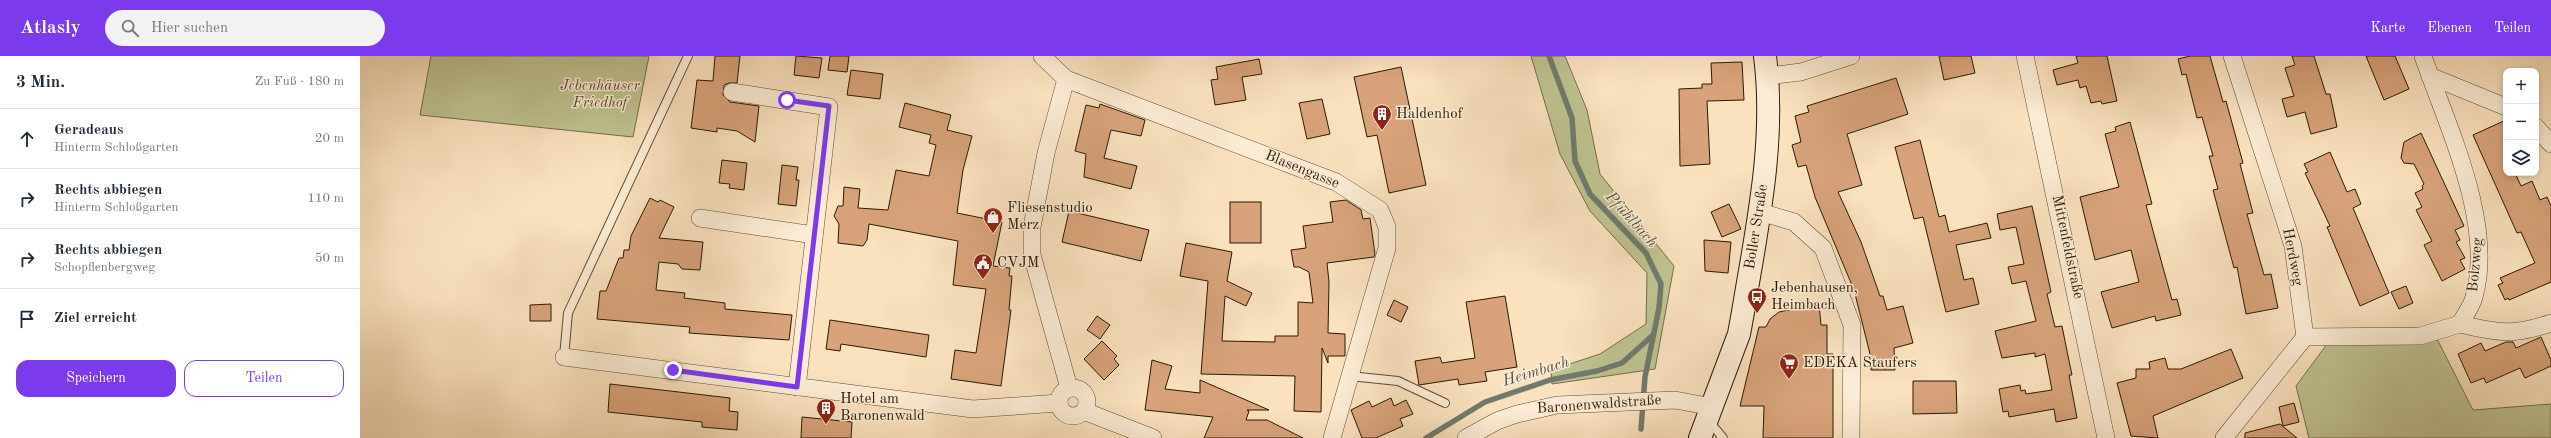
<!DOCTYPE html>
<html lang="de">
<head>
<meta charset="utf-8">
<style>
	:root { --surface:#fff; --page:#f2f2f3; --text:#1f2937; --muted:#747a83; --line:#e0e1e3; --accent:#7c3aed }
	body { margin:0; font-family:"Old Standard TT",serif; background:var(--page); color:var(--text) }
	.controls { position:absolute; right:12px; top:12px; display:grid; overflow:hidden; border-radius:8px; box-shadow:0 2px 6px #0003 }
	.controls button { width:36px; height:36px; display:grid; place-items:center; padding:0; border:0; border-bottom:1px solid var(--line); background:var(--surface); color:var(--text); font:20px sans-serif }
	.stop { position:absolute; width:12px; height:12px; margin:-9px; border:3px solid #7c3aed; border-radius:50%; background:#fff }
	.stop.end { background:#7c3aed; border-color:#fff; box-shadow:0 1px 4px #0008 }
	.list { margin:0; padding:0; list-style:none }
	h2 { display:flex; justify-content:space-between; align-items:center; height:52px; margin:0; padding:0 16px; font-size:17px }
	h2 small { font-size:13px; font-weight:400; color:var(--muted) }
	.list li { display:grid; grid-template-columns:26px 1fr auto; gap:12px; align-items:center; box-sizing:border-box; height:60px; padding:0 16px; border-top:1px solid var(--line) }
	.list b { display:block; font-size:15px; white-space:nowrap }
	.list p { margin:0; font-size:13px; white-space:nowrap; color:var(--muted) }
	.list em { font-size:13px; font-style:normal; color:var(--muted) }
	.actions { display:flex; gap:8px; padding:12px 16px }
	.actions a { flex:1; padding:9px 0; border:1px solid var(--accent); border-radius:12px; text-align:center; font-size:14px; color:var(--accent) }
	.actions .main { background:var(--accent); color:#fff }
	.icon { flex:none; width:22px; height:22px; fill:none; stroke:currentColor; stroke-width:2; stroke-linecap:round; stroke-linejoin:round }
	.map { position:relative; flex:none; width:2191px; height:382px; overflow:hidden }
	header { display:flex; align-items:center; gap:24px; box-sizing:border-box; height:56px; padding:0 20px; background:var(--accent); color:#fff }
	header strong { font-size:19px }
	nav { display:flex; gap:22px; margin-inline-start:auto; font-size:14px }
	.search { width:280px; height:36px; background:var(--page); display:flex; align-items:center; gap:10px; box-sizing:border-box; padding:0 14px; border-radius:22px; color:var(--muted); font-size:15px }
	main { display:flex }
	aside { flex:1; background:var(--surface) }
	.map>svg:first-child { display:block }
	.green { fill:#bfc391; stroke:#756e4a }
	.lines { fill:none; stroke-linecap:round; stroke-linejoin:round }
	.stream { stroke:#707b6e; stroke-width:5.5 }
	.building { fill:#d8a37a; stroke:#2b1803 }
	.service-casing { stroke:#5f4a32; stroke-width:10 }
	.minor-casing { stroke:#5f4a32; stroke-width:18 }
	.secondary-casing { stroke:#2b1803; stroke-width:24 }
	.service { stroke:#fcecd5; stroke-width:8 }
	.minor { stroke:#fcecd5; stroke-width:17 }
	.secondary { stroke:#fcecd5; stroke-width:22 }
	.route { stroke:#7c3aed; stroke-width:5 }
	.labels { text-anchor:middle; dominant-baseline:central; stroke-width:3; stroke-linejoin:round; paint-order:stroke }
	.park-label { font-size:15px; font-style:italic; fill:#574b2e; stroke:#fcecd5 }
	.poi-label { font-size:15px; fill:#2b1803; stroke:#fcecd5; text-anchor:start }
	.street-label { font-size:15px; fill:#2b1803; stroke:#fcecd5 }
	.water-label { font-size:16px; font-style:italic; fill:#535241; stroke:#fcecd5 }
</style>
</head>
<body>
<header>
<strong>Atlasly</strong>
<div class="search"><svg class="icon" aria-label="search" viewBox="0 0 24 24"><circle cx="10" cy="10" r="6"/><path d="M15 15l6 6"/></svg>Hier suchen</div>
<nav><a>Karte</a><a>Ebenen</a><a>Teilen</a></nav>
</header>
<main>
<aside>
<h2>3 Min.<small>Zu Fuß · 180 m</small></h2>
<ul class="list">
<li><svg class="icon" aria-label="ahead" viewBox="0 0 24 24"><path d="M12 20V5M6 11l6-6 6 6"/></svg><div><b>Geradeaus</b><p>Hinterm Schloßgarten</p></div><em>20 m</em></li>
<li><svg class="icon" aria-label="right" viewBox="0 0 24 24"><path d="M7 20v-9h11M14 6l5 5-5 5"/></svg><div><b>Rechts abbiegen</b><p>Hinterm Schloßgarten</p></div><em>110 m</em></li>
<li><svg class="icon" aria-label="right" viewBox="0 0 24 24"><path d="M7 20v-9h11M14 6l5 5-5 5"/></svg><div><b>Rechts abbiegen</b><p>Schopflenbergweg</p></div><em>50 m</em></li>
<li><svg class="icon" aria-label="arrive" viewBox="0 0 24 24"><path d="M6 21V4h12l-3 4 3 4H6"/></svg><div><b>Ziel erreicht</b></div></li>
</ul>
<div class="actions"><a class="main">Speichern</a><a>Teilen</a></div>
</aside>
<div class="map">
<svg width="2191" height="382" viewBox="0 0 2191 382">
	<rect width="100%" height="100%" fill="#fae2bf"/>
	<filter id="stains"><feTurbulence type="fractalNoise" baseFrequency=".005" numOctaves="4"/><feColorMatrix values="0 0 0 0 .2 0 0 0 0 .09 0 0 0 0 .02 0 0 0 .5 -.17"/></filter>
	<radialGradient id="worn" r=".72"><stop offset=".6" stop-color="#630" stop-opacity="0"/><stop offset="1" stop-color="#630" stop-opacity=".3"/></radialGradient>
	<!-- green -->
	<g class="green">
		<polygon points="71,0 289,0 273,81 60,59"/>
		<polygon points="1171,0 1205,0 1227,54 1240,118 1314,210 1295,313 1192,328 1191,314 1240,298 1286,268 1287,217 1230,155 1200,98"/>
		<polygon points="2074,277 2113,354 2191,348 2191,382 1949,382 1936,330 1973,280"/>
	</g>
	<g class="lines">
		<!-- stream -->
		<g class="stream">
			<polyline points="1189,0 1212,62 1215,105 1230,138 1286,197 1301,228 1299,252 1285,321 1281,373"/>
			<polyline points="1066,382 1125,346 1190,324 1237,315 1262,307 1293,279"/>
		</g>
	</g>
	<!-- building -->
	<g class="building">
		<polygon points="355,0 380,0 377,27 369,27 364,29 363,39 370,46 399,50 395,86 377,75 357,72 357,76 331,72 337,24 353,25"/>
		<polygon points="436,0 462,2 459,22 434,19"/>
		<polygon points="470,0 489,0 487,16 468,14"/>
		<polygon points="1579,0 1611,0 1615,17 1584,24"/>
		<polygon points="1716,0 1747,0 1757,45 1742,48 1741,45 1731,47 1726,30 1720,32 1718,24 1697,29 1693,14 1718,7"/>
		<polygon points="1830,0 1850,0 1863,46 1866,45 1883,107 1880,108 1893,157 1887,158 1904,219 1911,218 1918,252 1886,258 1877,211 1874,212 1853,134 1858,133 1849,100 1853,100 1842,61 1837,62 1826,18 1822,19 1818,3"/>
		<polygon points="1932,0 1954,0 1966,38 1970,38 1977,71 1951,78 1945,56 1927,61 1922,43 1934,40 1925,12 1935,9"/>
		<polygon points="2006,0 2035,0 2049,33 2024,44"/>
		<polygon points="899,3 902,18 882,21 886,44 855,49 851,24 858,23 856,11"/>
		<polygon points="1382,6 1384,44 1347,45 1350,108 1320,110 1319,33 1342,32 1342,28 1352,28 1351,7"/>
		<polygon points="1041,11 1066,129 1029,137 1017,79 1007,81 994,21"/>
		<polygon points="491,14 523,18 520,43 487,39"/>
		<polygon points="1536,22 1548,58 1487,78 1502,129 1478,136 1501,186 1520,240 1523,240 1527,254 1543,250 1553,287 1534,292 1535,314 1511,314 1510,298 1494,234 1455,141 1446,109 1438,111 1432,89 1441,86 1435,60 1449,56 1447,50"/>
		<polygon points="962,43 970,78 947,83 939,47"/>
		<polygon points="545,47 591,59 587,74 612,80 603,114 597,157 642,166 633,210 650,212 649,220 652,220 649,254 651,254 641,330 591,323 595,294 616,297 626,233 593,229 598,185 509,168 507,184 503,190 478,187 479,168 474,160 478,150 483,150 484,131 500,133 498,152 528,154 536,114 569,120 576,89 569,87 571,79 539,71"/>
		<polygon points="740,48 785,64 781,80 751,74 744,102 777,110 771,133 724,121 726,98 715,95 726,49 739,52"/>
		<polygon points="2146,64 2146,117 2155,117 2161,130 2172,125 2180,144 2187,141 2191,150 2191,226 2149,244 2148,242 2145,244 2138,229 2143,227 2140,222 2175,207 2161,176 2157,177 2113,79"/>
		<polygon points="1770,66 1792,148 1786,149 1802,208 1812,244 1817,243 1821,259 1796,265 1795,260 1752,272 1741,236 1779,226 1771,194 1735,204 1720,141 1759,131 1745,78 1756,75 1755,71"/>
		<polygon points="2061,77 2104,170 2095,174 2100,184 2096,186 2105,202 2100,204 2105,213 2082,225 2064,189 2072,185 2056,154 2062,151 2055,137 2063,133 2062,130 2064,128 2054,108 2044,107 2041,102 2044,86"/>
		<polygon points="1560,84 1579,161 1585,159 1589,176 1627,167 1631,182 1596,189 1604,224 1613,222 1619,248 1586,256 1563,161 1554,163 1535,91"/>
		<polygon points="1970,96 1987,136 1995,133 2001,148 1993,152 2029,237 2000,250 1967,171 1970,170 1945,117 1948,116 1944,108"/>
		<polygon points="362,104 387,107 384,134 369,132 370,128 359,127"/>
		<polygon points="422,109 438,111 436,124 439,124 436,150 418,148"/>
		<polygon points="290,142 298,146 300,144 314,151 299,182 343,186 340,214 322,213 318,208 299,206 296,234 325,237 324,242 365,247 365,253 432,259 429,284 329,277 330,271 237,263 240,235 246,235 259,202 263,202 264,194 269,194 271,180"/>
		<polygon points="986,144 1001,154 1003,163 1010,162 1015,198 1014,201 967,207 969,226 968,277 985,278 985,300 968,300 968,307 962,292 961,356 934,355 935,320 841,318 848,225 820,220 826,187 872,196 867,225 892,237 886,250 865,240 862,285 915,286 915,280 938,280 938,246 953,247 949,216 939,211 934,211 931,194 946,192 943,170 973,166 970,146"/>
		<rect x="870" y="146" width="31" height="41"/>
		<polygon points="1369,148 1381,173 1362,181 1351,156"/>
		<polygon points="1672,150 1691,236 1687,238 1695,271 1702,270 1708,300 1712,319 1709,319 1717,362 1696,366 1694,353 1649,361 1648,355 1643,356 1639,333 1660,329 1661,335 1665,334 1666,338 1692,334 1685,298 1675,301 1675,297 1642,302 1635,275 1676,265 1666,225 1652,228 1648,211 1664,208 1656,171 1640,174 1637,158"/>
		<polygon points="709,155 789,174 781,205 702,186"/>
		<polygon points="1344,184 1371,186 1368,217 1345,215"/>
		<polygon points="2046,230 2053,247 2039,253 2031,236"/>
		<polygon points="1145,240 1157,311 1125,316 1127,325 1099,329 1098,323 1059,329 1055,305 1080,301 1082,307 1115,302 1106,246"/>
		<polygon points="1034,244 1048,251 1041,266 1027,259"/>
		<polygon points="191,248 191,265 170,265 170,249"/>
		<polygon points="1459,248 1461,269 1467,269 1467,298 1473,298 1473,382 1403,382 1404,350 1380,350 1399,271 1406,271 1410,263 1419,256"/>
		<polygon points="737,260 750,269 740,283 727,274"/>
		<polygon points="470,264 569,279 566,301 481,288 480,295 466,293"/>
		<polygon points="2181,281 2191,304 2191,310 2165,322 2160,312 2126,327 2124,322 2111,327 2098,298 2121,287 2125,295 2146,286 2153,286 2156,292"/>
		<polygon points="742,285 757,300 754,303 759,309 744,324 724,303"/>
		<polygon points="1871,293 1883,322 1793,360 1798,382 1771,380 1757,327 1776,322 1776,313 1790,313 1789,306 1805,302 1808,313 1821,313"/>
		<polygon points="792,304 812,310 805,333 840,337 840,324 909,354 887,354 889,355 886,364 907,364 943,382 844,382 853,361 785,354"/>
		<polygon points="1553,325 1596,325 1597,357 1553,358"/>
		<polygon points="250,328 370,342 369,355 378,356 377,374 342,371 342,366 248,356"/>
		<polygon points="1031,342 1034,350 1046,344 1053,358 1040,363 1043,370 1016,382 1002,382 991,354 1009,345 1012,351"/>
		<polygon points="1934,347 1939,366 1923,370 1919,351"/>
		<polygon points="442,361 492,366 491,382 441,382"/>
		<polygon points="1920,368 1937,382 1885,382 1885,377"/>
	</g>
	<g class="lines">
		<defs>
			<g id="service">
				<polyline points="204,301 208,257 328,0"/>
				<polyline points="990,320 1038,325 1085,347"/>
				<polyline points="1348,364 1363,382"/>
			</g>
			<g id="minor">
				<polyline points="682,0 706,23 976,126 1020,154 1027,171 1027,192 972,382"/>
				<polyline points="1665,0 1746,382"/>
				<polyline points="1407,20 1441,16 1491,0"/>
				<polyline points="2070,20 2146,51"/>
				<polyline points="706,23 686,97 672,171 672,199 709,332"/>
				<polyline points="372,36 469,51 437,331"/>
				<polyline points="2176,71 2191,88"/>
				<polyline points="1400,156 1434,166 1463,192 1492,269 1491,382"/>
				<polyline points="340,162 454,179"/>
				<path d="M 2100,268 C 2138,277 2153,280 2191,267"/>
				<path d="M 1945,281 L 2060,280 L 2100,268 C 2104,260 2112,250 2114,241 C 2135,167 2087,70 2063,0"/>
				<polyline points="204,301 613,353 699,347"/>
				<circle cx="713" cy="346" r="14"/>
				<polyline points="724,355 793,382"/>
				<polyline points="1106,382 1137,365 1157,358 1197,349 1315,344 1353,351"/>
				<polyline points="1864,382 1945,281 1933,190 1872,0"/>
			</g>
			<path id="secondary" d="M 1340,382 L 1379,278 L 1383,256 C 1397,171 1416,86 1405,0"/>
		</defs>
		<!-- service casing -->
		<use href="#service" class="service-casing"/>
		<!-- minor casing -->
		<use href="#minor" class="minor-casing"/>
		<!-- secondary casing -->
		<use href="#secondary" class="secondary-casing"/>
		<!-- service -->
		<use href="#service" class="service"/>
		<!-- minor -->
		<use href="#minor" class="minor"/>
		<!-- secondary -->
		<use href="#secondary" class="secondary"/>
	</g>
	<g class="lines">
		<!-- route -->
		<polyline class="route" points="313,314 437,331 469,50 427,44"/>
	</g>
	<!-- icons -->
	<defs>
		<symbol id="building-pin" viewBox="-11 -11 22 30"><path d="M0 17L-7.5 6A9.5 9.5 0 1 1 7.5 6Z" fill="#8f2418" stroke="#fcecd5"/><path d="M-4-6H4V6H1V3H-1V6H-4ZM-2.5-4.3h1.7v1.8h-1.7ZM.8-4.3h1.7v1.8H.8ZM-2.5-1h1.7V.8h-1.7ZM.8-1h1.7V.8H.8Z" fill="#fff"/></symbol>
		<symbol id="shop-pin" viewBox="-11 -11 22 30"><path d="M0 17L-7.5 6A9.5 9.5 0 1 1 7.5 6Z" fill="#8f2418" stroke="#fcecd5"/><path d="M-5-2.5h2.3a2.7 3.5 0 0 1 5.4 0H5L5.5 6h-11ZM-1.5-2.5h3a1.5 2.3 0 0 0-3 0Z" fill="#fff"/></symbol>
		<symbol id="civic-pin" viewBox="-11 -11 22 30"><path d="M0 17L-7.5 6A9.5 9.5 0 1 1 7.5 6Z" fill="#8f2418" stroke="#fcecd5"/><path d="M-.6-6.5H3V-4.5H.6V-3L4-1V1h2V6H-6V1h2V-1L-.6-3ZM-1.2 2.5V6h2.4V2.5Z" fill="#fff"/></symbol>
		<symbol id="bus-pin" viewBox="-11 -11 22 30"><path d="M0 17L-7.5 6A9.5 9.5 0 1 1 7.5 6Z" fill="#8f2418" stroke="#fcecd5"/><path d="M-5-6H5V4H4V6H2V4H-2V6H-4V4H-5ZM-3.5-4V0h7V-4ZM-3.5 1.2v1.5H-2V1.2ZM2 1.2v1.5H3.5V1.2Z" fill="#fff"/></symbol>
		<symbol id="supermarket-pin" viewBox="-11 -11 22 30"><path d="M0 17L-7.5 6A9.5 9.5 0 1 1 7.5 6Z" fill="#8f2418" stroke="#fcecd5"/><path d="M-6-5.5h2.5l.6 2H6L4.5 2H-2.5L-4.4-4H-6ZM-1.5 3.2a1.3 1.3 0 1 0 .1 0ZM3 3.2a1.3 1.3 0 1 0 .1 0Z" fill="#fff"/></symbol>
	</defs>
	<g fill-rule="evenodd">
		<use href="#building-pin" x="1011" y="47" width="22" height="30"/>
		<use href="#shop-pin" x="622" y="150" width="22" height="30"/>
		<use href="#civic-pin" x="612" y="196" width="22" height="30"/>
		<use href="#bus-pin" x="1386" y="230" width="22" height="30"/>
		<use href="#supermarket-pin" x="1418" y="296" width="22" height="30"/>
		<use href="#building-pin" x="455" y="341" width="22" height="30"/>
	</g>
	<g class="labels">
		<!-- park labels -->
		<g class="park-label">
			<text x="240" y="30">Jebenhäuser<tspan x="240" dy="17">Friedhof</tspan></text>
		</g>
		<!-- poi labels -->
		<g class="poi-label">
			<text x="1036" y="58">Haldenhof</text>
			<text x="647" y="152">Fliesenstudio<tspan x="647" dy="17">Merz</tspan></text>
			<text x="637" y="207">CVJM</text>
			<text x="1411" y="232">Jebenhausen,<tspan x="1411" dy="17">Heimbach</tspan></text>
			<text x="1443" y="307">EDEKA Staufers</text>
			<text x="480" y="343">Hotel am<tspan x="480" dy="17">Baronenwald</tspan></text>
		</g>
		<!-- street labels -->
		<g class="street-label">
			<text transform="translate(942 114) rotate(22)">Blasengasse</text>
			<text transform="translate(1397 171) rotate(-81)">Boller Straße</text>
			<text transform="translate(1707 191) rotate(78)">Mittenfeldstraße</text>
			<text transform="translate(1932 201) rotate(79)">Herdweg</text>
			<text transform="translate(2116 209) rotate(-85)">Bolzweg</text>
			<text transform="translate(1239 349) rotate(-4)">Baronenwaldstraße</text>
		</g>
		<!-- water labels -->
		<g class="water-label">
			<text transform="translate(1271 164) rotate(48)">Pfuhlbach</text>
			<text transform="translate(1176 316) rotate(-17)">Heimbach</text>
		</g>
	</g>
	<rect width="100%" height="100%" filter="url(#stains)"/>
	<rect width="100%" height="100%" fill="url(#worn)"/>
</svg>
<div class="controls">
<button>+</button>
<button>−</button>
<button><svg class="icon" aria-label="layers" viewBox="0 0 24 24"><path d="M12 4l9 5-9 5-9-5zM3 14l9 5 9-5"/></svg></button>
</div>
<div class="stop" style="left:427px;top:44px"></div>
<div class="stop end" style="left:313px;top:314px"></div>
</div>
</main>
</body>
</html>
